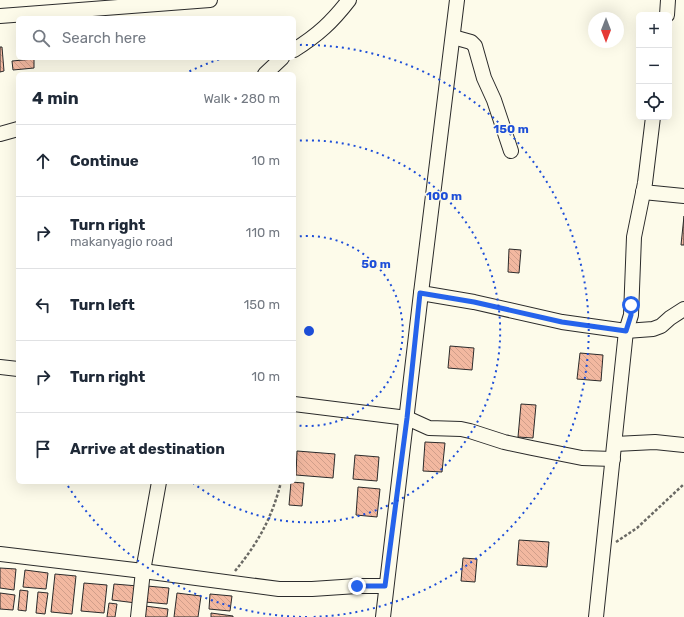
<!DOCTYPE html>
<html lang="en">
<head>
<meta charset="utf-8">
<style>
	:root { --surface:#fff; --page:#f2f2f3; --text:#1f2937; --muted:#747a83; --line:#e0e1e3 }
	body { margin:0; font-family:Rubik,sans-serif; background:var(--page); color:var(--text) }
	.controls { position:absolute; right:12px; top:12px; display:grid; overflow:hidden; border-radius:6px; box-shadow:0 4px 16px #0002 }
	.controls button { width:36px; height:36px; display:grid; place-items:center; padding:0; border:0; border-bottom:1px solid var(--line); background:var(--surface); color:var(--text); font:20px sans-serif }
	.compass { position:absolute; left:588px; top:12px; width:36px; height:36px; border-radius:50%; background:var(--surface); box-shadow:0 4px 16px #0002; rotate:180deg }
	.stop { position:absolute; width:12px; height:12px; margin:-9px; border:3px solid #2563eb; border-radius:50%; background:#fff }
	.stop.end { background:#2563eb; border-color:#fff; box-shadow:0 1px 4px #0008 }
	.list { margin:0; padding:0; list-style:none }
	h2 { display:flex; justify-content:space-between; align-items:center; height:52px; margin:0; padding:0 16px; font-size:17px }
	h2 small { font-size:13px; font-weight:400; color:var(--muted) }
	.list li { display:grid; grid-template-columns:26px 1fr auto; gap:12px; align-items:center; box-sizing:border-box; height:72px; padding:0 16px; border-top:1px solid var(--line) }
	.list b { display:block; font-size:15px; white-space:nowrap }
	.list p { margin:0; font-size:13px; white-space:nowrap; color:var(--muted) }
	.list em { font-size:13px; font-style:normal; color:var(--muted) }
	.icon { flex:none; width:22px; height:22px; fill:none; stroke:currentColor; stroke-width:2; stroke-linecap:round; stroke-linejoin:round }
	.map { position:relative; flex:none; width:684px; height:617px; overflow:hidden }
	.search { position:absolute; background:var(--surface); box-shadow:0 4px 16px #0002; left:16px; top:16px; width:280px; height:44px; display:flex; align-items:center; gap:10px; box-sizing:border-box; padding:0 14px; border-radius:6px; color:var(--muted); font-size:15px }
	.panel { position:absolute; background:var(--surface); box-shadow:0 4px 16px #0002; left:16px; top:72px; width:280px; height:412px; border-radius:6px }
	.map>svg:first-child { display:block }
	.building { fill:url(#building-back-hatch); stroke:#2b2b2b }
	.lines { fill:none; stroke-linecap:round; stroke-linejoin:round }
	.minor-casing { stroke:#2b2b2b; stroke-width:16 }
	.path { stroke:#6a6964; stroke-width:2.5; stroke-dasharray:3 2; stroke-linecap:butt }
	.minor { stroke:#fdfbea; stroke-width:14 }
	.route { stroke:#2563eb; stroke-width:5 }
	.ring { fill:none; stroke:#1d4ed8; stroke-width:2; stroke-dasharray:2 4 }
	.centre { fill:#1d4ed8; stroke:#fdfbea; stroke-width:2 }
	.ring-label { font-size:12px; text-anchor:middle; font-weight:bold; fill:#1d4ed8; stroke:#fdfbea; stroke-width:3; stroke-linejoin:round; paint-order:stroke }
</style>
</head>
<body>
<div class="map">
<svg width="684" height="617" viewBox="0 0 684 617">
	<defs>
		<pattern id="building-back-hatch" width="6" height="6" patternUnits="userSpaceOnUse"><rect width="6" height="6" fill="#f2b8a0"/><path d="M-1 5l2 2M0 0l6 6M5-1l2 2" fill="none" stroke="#d09e8a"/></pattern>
	</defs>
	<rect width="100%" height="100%" fill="#fdfbea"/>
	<!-- building -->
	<g class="building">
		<polygon points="0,47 2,47 4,71 0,72"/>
		<polygon points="34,59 34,68 13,70 12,61"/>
		<polygon points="684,216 684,245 681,245"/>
		<polygon points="509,249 521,250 519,273 508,272"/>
		<polygon points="450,346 474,348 472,370 448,368"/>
		<polygon points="580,353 603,355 601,381 577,379"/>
		<polygon points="521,404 536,405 533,438 518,437"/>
		<polygon points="425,442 445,443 442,472 423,471"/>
		<polygon points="297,451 335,454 333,478 296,475"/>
		<polygon points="355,455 379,457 377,481 353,479"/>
		<polygon points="291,482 304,483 302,506 289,505"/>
		<polygon points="358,487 380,489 377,517 356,515"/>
		<polygon points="519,540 549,542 547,567 517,565"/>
		<polygon points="463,558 477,559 475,582 461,581"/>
		<polygon points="0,568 16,569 14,590 0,588"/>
		<polygon points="25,570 48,573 46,589 23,587"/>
		<polygon points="55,574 76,576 72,614 51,612"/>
		<polygon points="84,583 107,585 104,613 81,611"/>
		<polygon points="114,584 138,586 136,603 112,600"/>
		<polygon points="147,586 169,588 167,604 145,602"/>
		<polygon points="20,590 28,591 26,611 18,610"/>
		<polygon points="38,592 48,593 45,614 36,613"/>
		<polygon points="0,593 15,595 13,610 0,609"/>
		<polygon points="177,593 201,596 198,617 174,617"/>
		<polygon points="210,594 232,596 230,611 209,609"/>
		<polygon points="109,603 117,604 115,617 107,617"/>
		<polygon points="145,606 168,609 167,617 143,617"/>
		<polygon points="211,613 233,616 233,617 211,617"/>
	</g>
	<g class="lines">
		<defs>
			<g id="minor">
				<polyline points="667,15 668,0"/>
				<polyline points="0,16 210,0"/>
				<polyline points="453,37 471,42 475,46 484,78 494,100 511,151"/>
				<path d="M 294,50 C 318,35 332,22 349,0"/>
				<polyline points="265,74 282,58"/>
				<polyline points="0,134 18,129"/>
				<polyline points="643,192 684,196"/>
				<polyline points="421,293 474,302 562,322 626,331 653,329 661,326 670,318 684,309"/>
				<polyline points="0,367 18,369"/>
				<polyline points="294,404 407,418 429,428 461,429 470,431 504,442 532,448 582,458 613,459"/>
				<polyline points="615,444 655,442 684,445"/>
				<polyline points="0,554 143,571 279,589 312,589 357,586 385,586"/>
				<polyline points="138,617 143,571 159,482"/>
				<polyline points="383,617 421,293 457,0"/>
				<polyline points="596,617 626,331 631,315 634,237 645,183 653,117"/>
			</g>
		</defs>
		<!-- minor casing -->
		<use href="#minor" class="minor-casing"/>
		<!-- path -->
		<g class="path">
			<polyline points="616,542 637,528 684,484"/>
			<path d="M 235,571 C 258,543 272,518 281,482"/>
		</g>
		<!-- minor -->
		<use href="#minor" class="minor"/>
	</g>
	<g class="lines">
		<!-- route -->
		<polyline class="route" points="357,586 385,586 407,418 420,293 474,302 562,322 626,331 631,315 631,305"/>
	</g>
	<!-- distance rings -->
	<g class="ring">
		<path d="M294 237A95 95 0 1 1 294 425"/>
		<path d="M294 141A191 191 0 1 1 193 483"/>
		<path d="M307 617A286 286 0 0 1 66 483M184 74A286 286 0 0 1 223 58M294 45A286 286 0 1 1 311 617"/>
	</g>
	<circle cx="309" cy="331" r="6" class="centre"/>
	<g class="ring-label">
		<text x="511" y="133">150 m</text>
		<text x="444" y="200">100 m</text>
		<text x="376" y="268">50 m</text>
	</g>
</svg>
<div class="controls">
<button>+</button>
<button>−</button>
<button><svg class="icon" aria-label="locate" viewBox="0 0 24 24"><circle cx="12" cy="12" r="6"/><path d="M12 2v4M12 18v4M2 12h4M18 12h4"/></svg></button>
</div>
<svg class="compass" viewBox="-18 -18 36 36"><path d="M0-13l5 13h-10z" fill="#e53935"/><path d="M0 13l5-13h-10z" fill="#747a83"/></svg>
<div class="stop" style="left:631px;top:305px"></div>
<div class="stop end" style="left:357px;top:586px"></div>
<div class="search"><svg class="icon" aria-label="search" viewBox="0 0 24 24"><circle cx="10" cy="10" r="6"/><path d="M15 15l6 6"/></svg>Search here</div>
<section class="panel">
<h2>4 min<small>Walk · 280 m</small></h2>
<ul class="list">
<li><svg class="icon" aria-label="ahead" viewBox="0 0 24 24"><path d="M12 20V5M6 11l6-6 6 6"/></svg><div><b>Continue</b></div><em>10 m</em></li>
<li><svg class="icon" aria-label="right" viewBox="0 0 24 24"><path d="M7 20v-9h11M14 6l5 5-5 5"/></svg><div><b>Turn right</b><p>makanyagio road</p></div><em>110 m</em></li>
<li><svg class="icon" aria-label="left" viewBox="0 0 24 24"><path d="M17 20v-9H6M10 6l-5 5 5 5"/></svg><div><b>Turn left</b></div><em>150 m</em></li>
<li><svg class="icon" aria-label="right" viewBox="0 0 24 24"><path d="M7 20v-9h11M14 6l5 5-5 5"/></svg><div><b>Turn right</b></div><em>10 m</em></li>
<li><svg class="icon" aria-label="arrive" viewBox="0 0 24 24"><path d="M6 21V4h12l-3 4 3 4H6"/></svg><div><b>Arrive at destination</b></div></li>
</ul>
</section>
</div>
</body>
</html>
